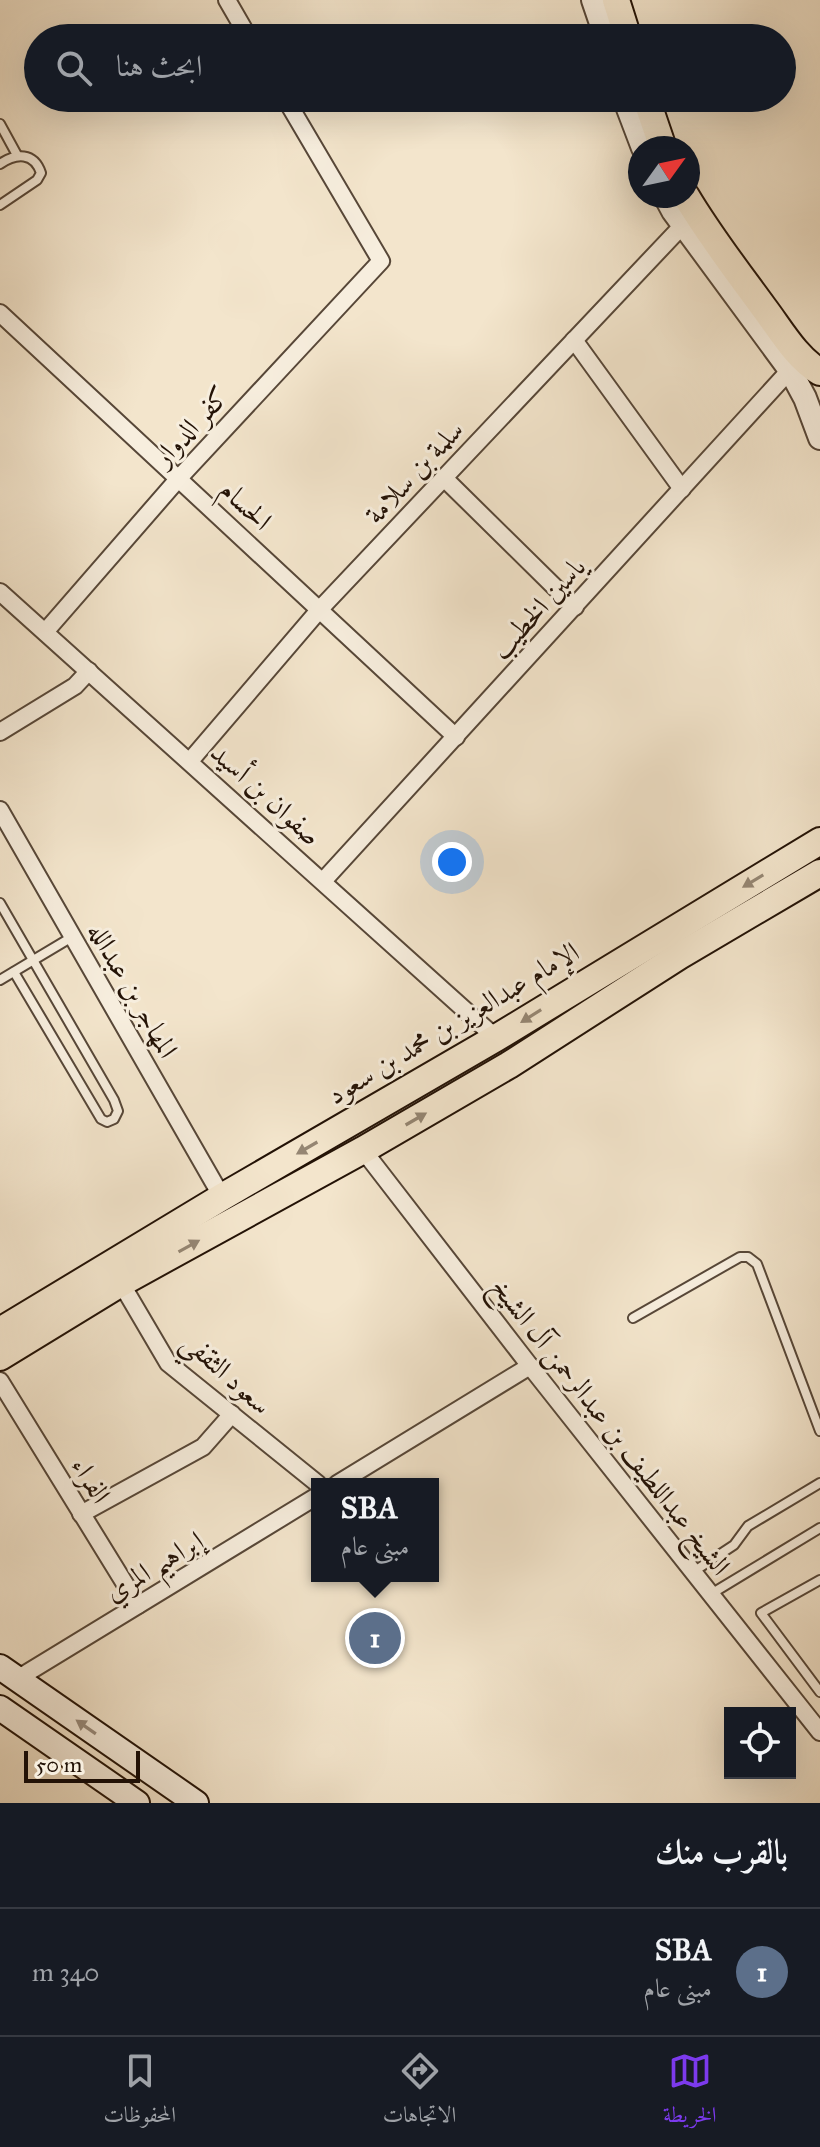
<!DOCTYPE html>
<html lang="ar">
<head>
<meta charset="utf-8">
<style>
	:root { --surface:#171b24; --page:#242831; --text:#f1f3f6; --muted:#9ea1a6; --line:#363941; --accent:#7c3aed }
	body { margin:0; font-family:"IM FELL Great Primer",Amiri,serif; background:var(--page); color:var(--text); direction:rtl }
	.controls { position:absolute; right:24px; bottom:24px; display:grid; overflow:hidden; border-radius:0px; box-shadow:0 8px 32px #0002 }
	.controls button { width:72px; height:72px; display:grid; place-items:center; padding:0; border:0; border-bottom:2px solid var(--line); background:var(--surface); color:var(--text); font:40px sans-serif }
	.compass { position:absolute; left:628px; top:136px; width:72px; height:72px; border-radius:50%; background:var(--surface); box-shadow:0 8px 32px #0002; rotate:57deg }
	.scale { position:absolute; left:24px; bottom:20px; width:116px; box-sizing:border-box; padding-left:8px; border:4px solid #231206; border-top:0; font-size:22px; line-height:28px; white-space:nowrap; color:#231206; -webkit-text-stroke:6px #f7eede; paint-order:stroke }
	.you { position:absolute; left:452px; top:862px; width:28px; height:28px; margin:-20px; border:6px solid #fff; border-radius:50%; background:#1a73e8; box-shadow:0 0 0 12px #1a73e833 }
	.badge { display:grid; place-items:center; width:52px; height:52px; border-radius:50%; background:var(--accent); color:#fff; font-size:26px; font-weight:700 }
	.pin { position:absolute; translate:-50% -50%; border:4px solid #fff; box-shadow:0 2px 8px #0006 }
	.popup { position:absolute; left:311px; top:1478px; width:128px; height:104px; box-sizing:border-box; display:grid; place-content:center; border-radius:0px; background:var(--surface); filter:drop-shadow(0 2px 6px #0005); font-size:26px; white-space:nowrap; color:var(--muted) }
	.popup b { font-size:30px; color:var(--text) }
	.popup::after { content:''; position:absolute; left:50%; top:100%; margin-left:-16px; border:16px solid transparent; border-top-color:var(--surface) }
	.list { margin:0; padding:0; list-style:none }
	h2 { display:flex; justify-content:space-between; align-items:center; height:104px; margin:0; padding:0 32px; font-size:34px }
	h2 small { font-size:26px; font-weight:400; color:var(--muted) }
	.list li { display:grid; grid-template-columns:52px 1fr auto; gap:24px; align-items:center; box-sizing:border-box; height:128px; padding:0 32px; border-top:2px solid var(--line) }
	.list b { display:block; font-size:30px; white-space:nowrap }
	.list p { margin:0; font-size:26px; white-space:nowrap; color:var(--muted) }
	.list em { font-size:26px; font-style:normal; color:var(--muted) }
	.icon { flex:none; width:44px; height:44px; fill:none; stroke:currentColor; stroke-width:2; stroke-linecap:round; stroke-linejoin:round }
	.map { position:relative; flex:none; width:820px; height:1803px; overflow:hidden; direction:ltr }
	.search { position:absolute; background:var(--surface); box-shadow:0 8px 32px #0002; left:24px; right:24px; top:24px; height:88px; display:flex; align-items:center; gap:20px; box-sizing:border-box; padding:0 28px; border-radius:44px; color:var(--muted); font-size:30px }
	.sheet { height:232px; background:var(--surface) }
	nav { display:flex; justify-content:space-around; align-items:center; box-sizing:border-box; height:112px; border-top:2px solid var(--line); background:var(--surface); font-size:22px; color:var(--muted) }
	nav a { display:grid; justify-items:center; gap:4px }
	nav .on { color:var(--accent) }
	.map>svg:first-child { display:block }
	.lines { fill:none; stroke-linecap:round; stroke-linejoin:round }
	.service-casing { stroke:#574738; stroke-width:12 }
	.minor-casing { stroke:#574738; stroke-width:20 }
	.tertiary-casing { stroke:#574738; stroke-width:26 }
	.secondary-casing { stroke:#231206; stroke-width:28 }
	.primary-casing { stroke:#231206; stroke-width:30 }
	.service { stroke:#f7eede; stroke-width:8 }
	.minor { stroke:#f7eede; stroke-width:16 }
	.tertiary { stroke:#f7eede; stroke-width:22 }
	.secondary { stroke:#f7eede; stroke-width:24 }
	.primary { stroke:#f3e5cc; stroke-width:26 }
	.oneway { fill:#958673 }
	.oneway2 { fill:#988b7d }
	.labels { text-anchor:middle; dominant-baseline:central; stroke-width:6; stroke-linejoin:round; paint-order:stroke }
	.street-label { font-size:28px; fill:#231206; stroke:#f7eede }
</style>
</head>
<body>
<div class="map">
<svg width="820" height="1803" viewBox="0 0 820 1803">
	<rect width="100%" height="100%" fill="#f3e5cc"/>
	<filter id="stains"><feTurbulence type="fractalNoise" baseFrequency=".0025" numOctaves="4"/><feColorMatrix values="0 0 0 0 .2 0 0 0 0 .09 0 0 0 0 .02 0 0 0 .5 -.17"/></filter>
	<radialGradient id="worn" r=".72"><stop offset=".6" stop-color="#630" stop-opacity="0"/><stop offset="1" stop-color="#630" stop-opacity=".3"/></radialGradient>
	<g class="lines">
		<defs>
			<g id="service">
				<polyline points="0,124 17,155"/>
				<path d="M 0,164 C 16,153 34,152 41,173 L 37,180 L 0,205"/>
				<polyline points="0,903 114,1100 118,1111 114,1119 107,1122 101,1119 14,972"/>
				<polyline points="0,980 72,937"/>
				<polyline points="633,1318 740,1257 748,1257 757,1264 820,1431"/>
				<polyline points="693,1572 734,1545 748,1526 820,1483"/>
				<polyline points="820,1580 761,1613 820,1692"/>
				<polyline points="711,1594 820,1528"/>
			</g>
			<g id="minor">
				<polyline points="227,0 249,38"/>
				<polyline points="0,313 456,737"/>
				<polyline points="574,340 682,489"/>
				<polyline points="444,478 575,607"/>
				<polyline points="0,592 496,1038"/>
				<polyline points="45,632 179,478 381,261 285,98"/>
				<polyline points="0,732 75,686 89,671"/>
				<polyline points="190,761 320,609 683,225"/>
				<polyline points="0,810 222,1197"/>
				<polyline points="324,880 790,370"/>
				<polyline points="363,1150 530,1366 820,1732"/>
				<polyline points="121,1283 168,1363 318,1484"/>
				<polyline points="0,1381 138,1605"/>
				<polyline points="337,1484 530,1366"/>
				<polyline points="81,1514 203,1447 232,1414"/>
				<polyline points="17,1679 317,1496"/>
			</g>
			<g id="tertiary">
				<polyline points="593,0 606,38"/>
				<polyline points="624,98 643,148"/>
				<polyline points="665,196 673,211 790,370 805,398 820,438"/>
			</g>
			<g id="secondary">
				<polyline points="0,1667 196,1803"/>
				<polyline points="0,1708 137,1803"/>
			</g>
			<g id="primary">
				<polyline points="616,0 628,38"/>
				<polyline points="646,98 663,148"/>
				<path d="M 686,196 C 709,235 737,271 764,308 C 780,329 796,358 820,372"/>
				<polyline points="0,1331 222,1197 496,1038 820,841"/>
				<polyline points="0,1357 121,1283 363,1150 509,1065 679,956 820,873"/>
			</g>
		</defs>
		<!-- service casing -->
		<use href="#service" class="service-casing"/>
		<!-- minor casing -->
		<use href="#minor" class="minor-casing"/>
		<!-- tertiary casing -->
		<use href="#tertiary" class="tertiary-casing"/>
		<!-- secondary casing -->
		<use href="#secondary" class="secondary-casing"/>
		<!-- primary casing -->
		<use href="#primary" class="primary-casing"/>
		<!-- service -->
		<use href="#service" class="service"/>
		<!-- minor -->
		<use href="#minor" class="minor"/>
		<!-- tertiary -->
		<use href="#tertiary" class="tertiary"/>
		<!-- secondary -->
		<use href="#secondary" class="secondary"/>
		<!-- primary -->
		<use href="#primary" class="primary"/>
	</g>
	<!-- one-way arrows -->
	<defs><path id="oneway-solid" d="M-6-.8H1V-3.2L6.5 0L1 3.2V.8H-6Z" transform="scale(2)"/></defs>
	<g class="oneway">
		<use href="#oneway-solid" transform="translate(753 881) rotate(149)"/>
		<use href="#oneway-solid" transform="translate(531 1016) rotate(148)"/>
		<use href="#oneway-solid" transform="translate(416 1119) rotate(-30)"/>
		<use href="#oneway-solid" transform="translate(307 1148) rotate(150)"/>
		<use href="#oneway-solid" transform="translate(189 1246) rotate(-29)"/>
	</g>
	<use class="oneway2" href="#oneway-solid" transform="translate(86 1727) rotate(-145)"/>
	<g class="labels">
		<!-- street labels -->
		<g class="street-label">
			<text transform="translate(191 426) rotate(-47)">كفر الدوار</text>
			<text transform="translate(414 472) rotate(-47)">سلمة بن سلامة</text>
			<text transform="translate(246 505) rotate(43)">الحسام</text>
			<text transform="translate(538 608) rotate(-48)">ياسين الخطيب</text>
			<text transform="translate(266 794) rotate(42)">صفوان بن أسيد</text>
			<text transform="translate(133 990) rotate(60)">المهاجر بن عبدالله</text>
			<text transform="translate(453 1023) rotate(-31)">الإمام عبدالعزيز بن محمد بن سعود</text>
			<text transform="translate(227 1373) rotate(42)">سعود الثقفي</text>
			<text transform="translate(611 1426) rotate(52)">الشيخ عبداللطيف بن عبدالرحمن آل الشيخ</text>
			<text transform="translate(91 1480) rotate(58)">الفراء</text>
			<text transform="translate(154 1566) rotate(-31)">إبراهيم المري</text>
		</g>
	</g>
	<rect width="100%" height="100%" filter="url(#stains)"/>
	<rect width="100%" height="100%" fill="url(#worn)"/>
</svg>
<div class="controls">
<button><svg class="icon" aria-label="locate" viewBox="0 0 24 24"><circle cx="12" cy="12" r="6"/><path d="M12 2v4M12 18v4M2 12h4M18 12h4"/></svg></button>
</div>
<svg class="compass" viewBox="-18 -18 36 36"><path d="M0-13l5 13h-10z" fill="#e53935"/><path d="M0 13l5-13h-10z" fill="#9ea1a6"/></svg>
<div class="scale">50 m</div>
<div class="you"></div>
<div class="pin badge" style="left:375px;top:1638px;background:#5c6f8a">1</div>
<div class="popup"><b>SBA</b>مبنى عام</div>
<div class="search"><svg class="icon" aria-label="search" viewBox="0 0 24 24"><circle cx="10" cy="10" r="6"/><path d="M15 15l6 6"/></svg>ابحث هنا</div>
</div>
<section class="sheet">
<h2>بالقرب منك<small></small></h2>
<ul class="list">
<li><span class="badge" style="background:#5c6f8a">1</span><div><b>SBA</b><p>مبنى عام</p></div><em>340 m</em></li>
</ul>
</section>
<nav>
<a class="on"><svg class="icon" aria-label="map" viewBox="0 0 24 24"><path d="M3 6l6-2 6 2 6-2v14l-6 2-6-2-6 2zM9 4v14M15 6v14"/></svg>الخريطة</a>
<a><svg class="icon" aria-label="directions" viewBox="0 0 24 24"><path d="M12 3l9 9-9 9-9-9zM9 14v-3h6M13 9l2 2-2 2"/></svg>الاتجاهات</a>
<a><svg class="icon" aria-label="saved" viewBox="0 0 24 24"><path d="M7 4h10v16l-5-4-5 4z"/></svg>المحفوظات</a>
</nav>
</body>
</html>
